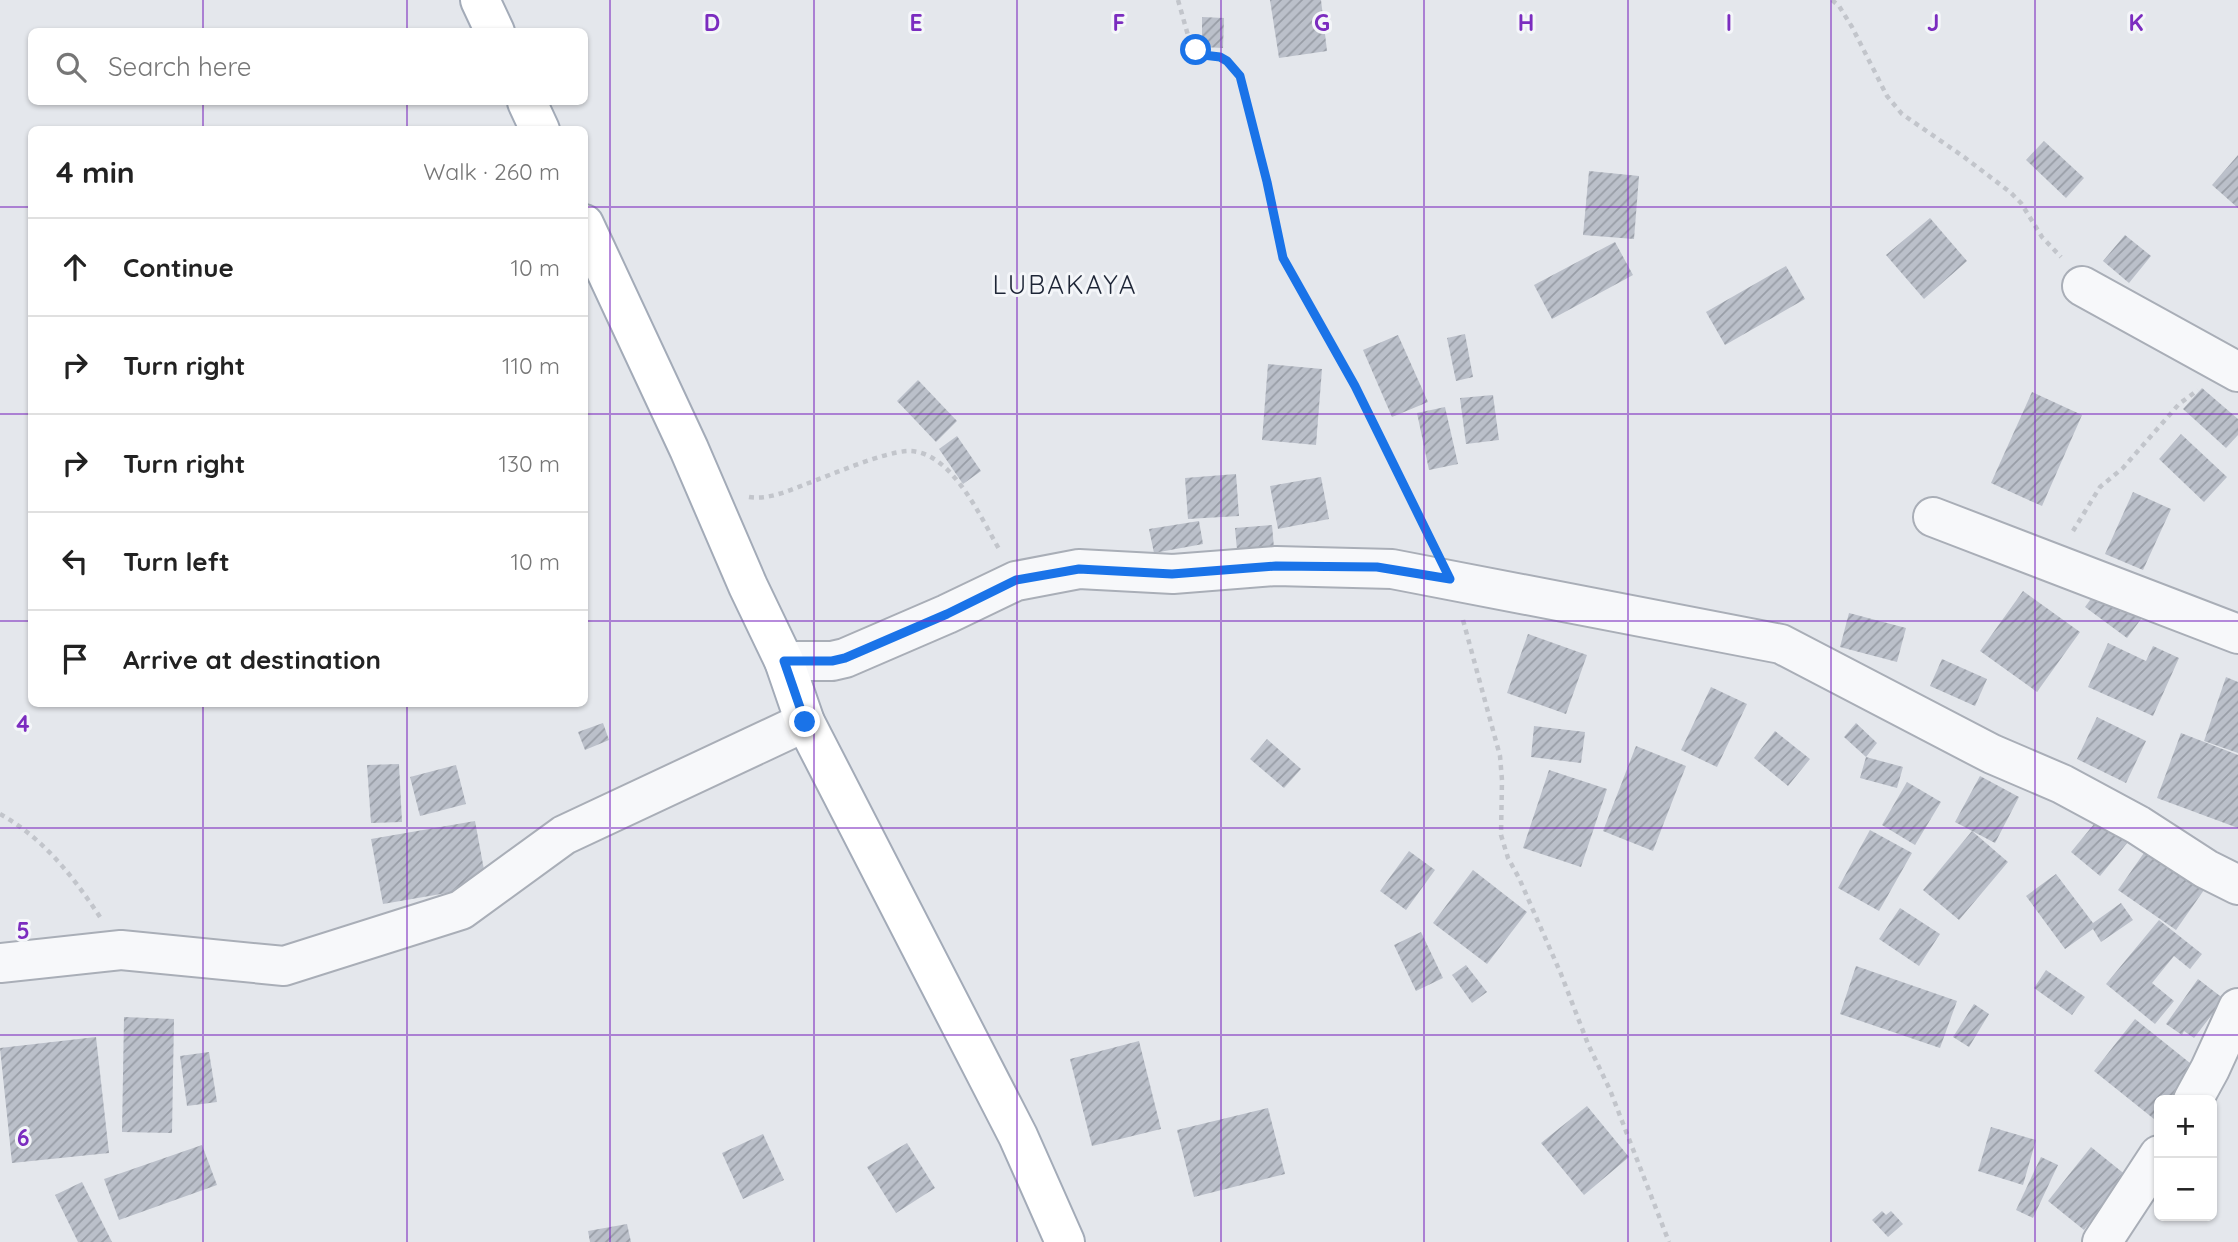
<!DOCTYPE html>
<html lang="en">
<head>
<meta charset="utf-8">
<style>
	:root { --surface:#fff; --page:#f2f2f2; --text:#222; --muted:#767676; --line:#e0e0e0 }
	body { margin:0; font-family:Quicksand,sans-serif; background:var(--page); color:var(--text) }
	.controls { position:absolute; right:21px; bottom:21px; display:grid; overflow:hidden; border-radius:10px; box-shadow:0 2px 5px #0004 }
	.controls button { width:63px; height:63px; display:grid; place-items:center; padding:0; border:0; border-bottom:2px solid var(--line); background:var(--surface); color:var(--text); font:35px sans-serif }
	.stop { position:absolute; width:21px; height:21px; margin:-16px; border:5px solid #1a73e8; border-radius:50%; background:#fff }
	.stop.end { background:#1a73e8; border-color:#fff; box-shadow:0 2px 7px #0008 }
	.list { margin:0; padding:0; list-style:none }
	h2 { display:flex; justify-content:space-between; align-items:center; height:91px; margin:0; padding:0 28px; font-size:30px }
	h2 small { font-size:23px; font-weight:400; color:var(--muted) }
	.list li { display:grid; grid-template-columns:46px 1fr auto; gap:21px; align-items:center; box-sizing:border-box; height:98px; padding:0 28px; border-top:2px solid var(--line) }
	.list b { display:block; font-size:26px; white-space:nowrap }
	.list em { font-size:23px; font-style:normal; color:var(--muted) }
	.icon { flex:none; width:38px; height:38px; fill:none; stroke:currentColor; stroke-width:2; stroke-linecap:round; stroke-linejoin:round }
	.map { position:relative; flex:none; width:2238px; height:1242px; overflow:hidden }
	.search { position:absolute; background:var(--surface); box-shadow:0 2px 5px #0004; left:28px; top:28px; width:560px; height:77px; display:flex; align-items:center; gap:18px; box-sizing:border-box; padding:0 24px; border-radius:10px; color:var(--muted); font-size:26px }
	.panel { position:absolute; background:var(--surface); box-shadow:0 2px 5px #0004; left:28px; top:126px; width:560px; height:581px; border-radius:10px }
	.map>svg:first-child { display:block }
	.building { fill:url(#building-hatch) }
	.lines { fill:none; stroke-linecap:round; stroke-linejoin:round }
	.minor-casing { stroke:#a9aeb7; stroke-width:42 }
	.major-casing { stroke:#a3abb8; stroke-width:42 }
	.path { stroke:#c2c5cb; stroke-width:4.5; stroke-dasharray:5 5; stroke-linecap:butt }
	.minor { stroke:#f7f8fa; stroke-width:38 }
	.major { stroke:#fff; stroke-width:38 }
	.route { stroke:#1a73e8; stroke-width:9 }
	.grid { fill:none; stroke:#7b2cbf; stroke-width:2; stroke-opacity:0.55 }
	.labels { text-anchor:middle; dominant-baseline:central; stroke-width:6; stroke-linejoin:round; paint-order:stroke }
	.quarter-label { font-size:26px; letter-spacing:2px; fill:#1d2536; stroke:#f4f6f9 }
	.grid-label { font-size:23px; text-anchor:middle; font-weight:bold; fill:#7b2cbf; stroke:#f4f6f9; stroke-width:6; stroke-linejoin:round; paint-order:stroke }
</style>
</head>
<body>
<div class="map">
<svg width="2238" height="1242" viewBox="0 0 2238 1242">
	<defs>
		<pattern id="building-hatch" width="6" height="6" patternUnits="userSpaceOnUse" patternTransform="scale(1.75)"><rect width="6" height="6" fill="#bbc0ca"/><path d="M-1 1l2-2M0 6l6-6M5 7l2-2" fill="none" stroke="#989da6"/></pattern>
	</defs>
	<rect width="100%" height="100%" fill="#e4e7ec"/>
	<!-- building -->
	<g class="building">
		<polygon points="1270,0 1321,0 1327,51 1279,58"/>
		<polygon points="1202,17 1224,18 1223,48 1202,47"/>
		<polygon points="2044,141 2084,178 2066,198 2026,160"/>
		<polygon points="2238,155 2238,208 2212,185"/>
		<polygon points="1589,171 1639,176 1634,239 1583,235"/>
		<polygon points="1930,218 1967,261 1924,299 1886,255"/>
		<polygon points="2125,235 2151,256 2129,283 2103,261"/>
		<polygon points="1615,242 1633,275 1552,319 1534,285"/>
		<polygon points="1786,266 1805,299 1725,345 1706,312"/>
		<polygon points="1465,334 1473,377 1456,381 1447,338"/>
		<polygon points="1398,335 1428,402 1392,417 1363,350"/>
		<polygon points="1268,364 1322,369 1316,445 1262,440"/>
		<polygon points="918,380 957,421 936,442 897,401"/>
		<polygon points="2202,388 2238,419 2238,435 2226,448 2183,409"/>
		<polygon points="2032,392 2082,415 2042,506 1991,483"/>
		<polygon points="1493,395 1499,440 1466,444 1460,398"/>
		<polygon points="1445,407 1458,464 1429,470 1417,413"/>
		<polygon points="2181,434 2227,477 2204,502 2159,459"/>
		<polygon points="957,436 981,471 963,484 939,449"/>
		<polygon points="1236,474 1239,516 1188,519 1185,478"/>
		<polygon points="1321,477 1329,519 1278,529 1270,486"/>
		<polygon points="2133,492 2171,509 2143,570 2105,554"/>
		<polygon points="1199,521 1203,544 1154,553 1149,529"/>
		<polygon points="1272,525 1274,548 1237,550 1235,528"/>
		<polygon points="2101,585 2144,615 2127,638 2085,607"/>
		<polygon points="2023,591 2080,632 2037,692 1980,651"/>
		<polygon points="1849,613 1906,628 1897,662 1840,647"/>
		<polygon points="1528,634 1587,655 1566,714 1507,693"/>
		<polygon points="2108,643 2146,661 2153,646 2179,658 2153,716 2088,687"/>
		<polygon points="1942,659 1987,679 1975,706 1930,686"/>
		<polygon points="2226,677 2238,682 2238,753 2204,741"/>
		<polygon points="1711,687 1747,704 1717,767 1681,750"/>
		<polygon points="2097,717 2146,741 2126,783 2077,759"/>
		<polygon points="603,723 609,740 585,750 578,732"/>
		<polygon points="1856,723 1877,743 1866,757 1844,737"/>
		<polygon points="1534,726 1585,732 1581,763 1531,757"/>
		<polygon points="1775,731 1810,759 1788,786 1754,758"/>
		<polygon points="2181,733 2238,755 2238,828 2157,798"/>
		<polygon points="1267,739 1301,769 1284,788 1250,759"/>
		<polygon points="1636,746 1686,766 1653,851 1603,831"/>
		<polygon points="1866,757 1903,767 1897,788 1860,778"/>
		<polygon points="399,764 402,822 371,823 367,765"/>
		<polygon points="456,765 466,804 420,816 410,777"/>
		<polygon points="1549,770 1607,789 1581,867 1523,848"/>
		<polygon points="1980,776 2019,797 1995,843 1955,822"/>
		<polygon points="1907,782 1941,802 1915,845 1882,825"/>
		<polygon points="2099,818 2128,842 2100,876 2071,852"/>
		<polygon points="475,821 487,886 383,904 371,839"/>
		<polygon points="1870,830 1912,853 1879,911 1838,888"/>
		<polygon points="1972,831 2008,862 1959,920 1923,890"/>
		<polygon points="2153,840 2211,880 2176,930 2118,890"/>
		<polygon points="1409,851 1435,870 1406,910 1380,891"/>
		<polygon points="1473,870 1527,912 1487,964 1433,923"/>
		<polygon points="2056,874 2093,923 2121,903 2133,920 2101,942 2093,929 2065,949 2026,896"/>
		<polygon points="1900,908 1940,934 1919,966 1879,939"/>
		<polygon points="2159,920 2202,954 2190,969 2174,956 2152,983 2174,1001 2155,1024 2106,984"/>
		<polygon points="1421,932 1443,978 1416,991 1394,945"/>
		<polygon points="1466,965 1487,992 1472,1003 1452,975"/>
		<polygon points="1856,966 1957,1001 1940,1048 1840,1014"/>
		<polygon points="2046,970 2085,997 2072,1015 2034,988"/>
		<polygon points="2198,979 2224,999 2194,1038 2184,1031 2182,1035 2166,1024"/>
		<polygon points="1974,1004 1989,1014 1969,1047 1953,1037"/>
		<polygon points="124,1017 174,1019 172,1133 122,1132"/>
		<polygon points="2135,1019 2195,1067 2169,1100 2159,1100 2159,1112 2154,1119 2094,1071"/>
		<polygon points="96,1037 109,1153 12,1163 0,1048"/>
		<polygon points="1139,1041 1161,1129 1092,1146 1070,1059"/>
		<polygon points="209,1052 217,1102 187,1106 180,1056"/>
		<polygon points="1587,1106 1629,1157 1584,1195 1541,1143"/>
		<polygon points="1268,1108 1285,1174 1194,1197 1177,1130"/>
		<polygon points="1991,1127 2036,1140 2023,1185 1978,1171"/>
		<polygon points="763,1134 784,1180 743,1199 722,1153"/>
		<polygon points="907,1143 935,1188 896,1213 867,1167"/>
		<polygon points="202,1145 217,1185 119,1220 104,1179"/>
		<polygon points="2091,1147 2127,1176 2084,1230 2048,1201"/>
		<polygon points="2041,1157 2058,1165 2033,1218 2016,1210"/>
		<polygon points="82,1182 112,1242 78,1242 55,1195"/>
		<polygon points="1882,1211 1886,1215 1891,1211 1903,1224 1888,1237 1872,1220"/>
		<polygon points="627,1224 631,1242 590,1242 588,1231"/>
	</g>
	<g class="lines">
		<defs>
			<g id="minor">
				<polyline points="2082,286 2238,372"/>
				<polyline points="1933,517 2238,634"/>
				<polyline points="784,661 832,661 845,658 947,614 1016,581 1079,569 1173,574 1276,566 1392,569 1781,644 1992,754 2062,784 2138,825 2206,869 2238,885"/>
				<polyline points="0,963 121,950 284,966 461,910 564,835 805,722"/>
				<polyline points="2193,1100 2210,1069 2238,1008"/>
				<polyline points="2102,1242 2159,1155"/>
			</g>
			<g id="major">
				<polyline points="480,0 495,32"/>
				<polyline points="527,102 540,130"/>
				<polyline points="584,224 689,449 748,586 784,661 805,722 1018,1136 1065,1242"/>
			</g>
		</defs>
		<!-- minor casing -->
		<use href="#minor" class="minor-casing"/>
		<!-- major casing -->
		<use href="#major" class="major-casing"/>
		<!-- path -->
		<g class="path">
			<polyline points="1178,0 1191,46 1203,55 1220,57 1227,61 1240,76 1267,182 1283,258 1355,386 1432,541"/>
			<polyline points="1832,0 1839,6 1852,27 1887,96 1902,114 1964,157 2010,192 2021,203 2042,237 2061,257"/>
			<path d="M 749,497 C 768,500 788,491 806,484 C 831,475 883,452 908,451 C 951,450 981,518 999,549"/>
			<polyline points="2073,531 2100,487 2123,468 2179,404 2198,390"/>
			<polyline points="1463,620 1500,756 1502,780 1501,835 1508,858 1519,878 1561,974 1588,1044 1610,1090 1669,1242"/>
			<path d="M 0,814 C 43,838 73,876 100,917"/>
		</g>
		<!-- minor -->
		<use href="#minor" class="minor"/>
		<!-- major -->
		<use href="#major" class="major"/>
	</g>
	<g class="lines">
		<!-- route -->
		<polyline class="route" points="805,722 784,661 832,661 845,658 947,614 1016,580 1079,569 1172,574 1276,566 1377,567 1450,579 1355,386 1283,258 1267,182 1240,76 1227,61 1220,57 1203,55 1196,50"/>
	</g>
	<!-- grid -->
	<path class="grid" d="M 203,0 L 203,32M 407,0 L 407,32M 610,0 L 610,1242M 814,0 L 814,1242M 1017,0 L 1017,1242M 1221,0 L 1221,1242M 1424,0 L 1424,1242M 1628,0 L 1628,1242M 1831,0 L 1831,1242M 2035,0 L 2035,1242M 203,102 L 203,130M 407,102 L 407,130M 0,207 L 32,207M 584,207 L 2238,207M 0,414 L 32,414M 584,414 L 2238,414M 0,621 L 32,621M 584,621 L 2238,621M 203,704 L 203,1242M 407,704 L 407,1242M 0,828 L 2238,828M 0,1035 L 2238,1035"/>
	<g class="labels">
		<!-- quarter labels -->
		<g class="quarter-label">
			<text x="1065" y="284">LUBAKAYA</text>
		</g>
	</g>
	<g class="grid-label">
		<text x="712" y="31">D</text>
		<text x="916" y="31">E</text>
		<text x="1119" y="31">F</text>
		<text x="1322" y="31">G</text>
		<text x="1526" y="31">H</text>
		<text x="1729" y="31">I</text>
		<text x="1933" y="31">J</text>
		<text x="2136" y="31">K</text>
		<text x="23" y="732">4</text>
		<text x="23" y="939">5</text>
		<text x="23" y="1146">6</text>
	</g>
</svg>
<div class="controls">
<button>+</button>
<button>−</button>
</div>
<div class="stop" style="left:1196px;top:50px"></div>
<div class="stop end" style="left:805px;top:722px"></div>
<div class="search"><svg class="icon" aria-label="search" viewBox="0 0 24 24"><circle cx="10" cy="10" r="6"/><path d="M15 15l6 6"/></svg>Search here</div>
<section class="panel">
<h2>4 min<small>Walk · 260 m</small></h2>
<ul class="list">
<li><svg class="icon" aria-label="ahead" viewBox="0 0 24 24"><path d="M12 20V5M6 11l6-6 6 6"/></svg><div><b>Continue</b></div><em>10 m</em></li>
<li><svg class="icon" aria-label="right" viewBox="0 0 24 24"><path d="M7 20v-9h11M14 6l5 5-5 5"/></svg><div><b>Turn right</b></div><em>110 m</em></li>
<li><svg class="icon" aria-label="right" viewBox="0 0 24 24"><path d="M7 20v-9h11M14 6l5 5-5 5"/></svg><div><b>Turn right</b></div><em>130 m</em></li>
<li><svg class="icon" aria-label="left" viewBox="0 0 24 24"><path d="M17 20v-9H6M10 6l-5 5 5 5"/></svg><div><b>Turn left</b></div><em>10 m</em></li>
<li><svg class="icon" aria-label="arrive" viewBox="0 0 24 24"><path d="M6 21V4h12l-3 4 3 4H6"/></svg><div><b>Arrive at destination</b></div></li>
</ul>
</section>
</div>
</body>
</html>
